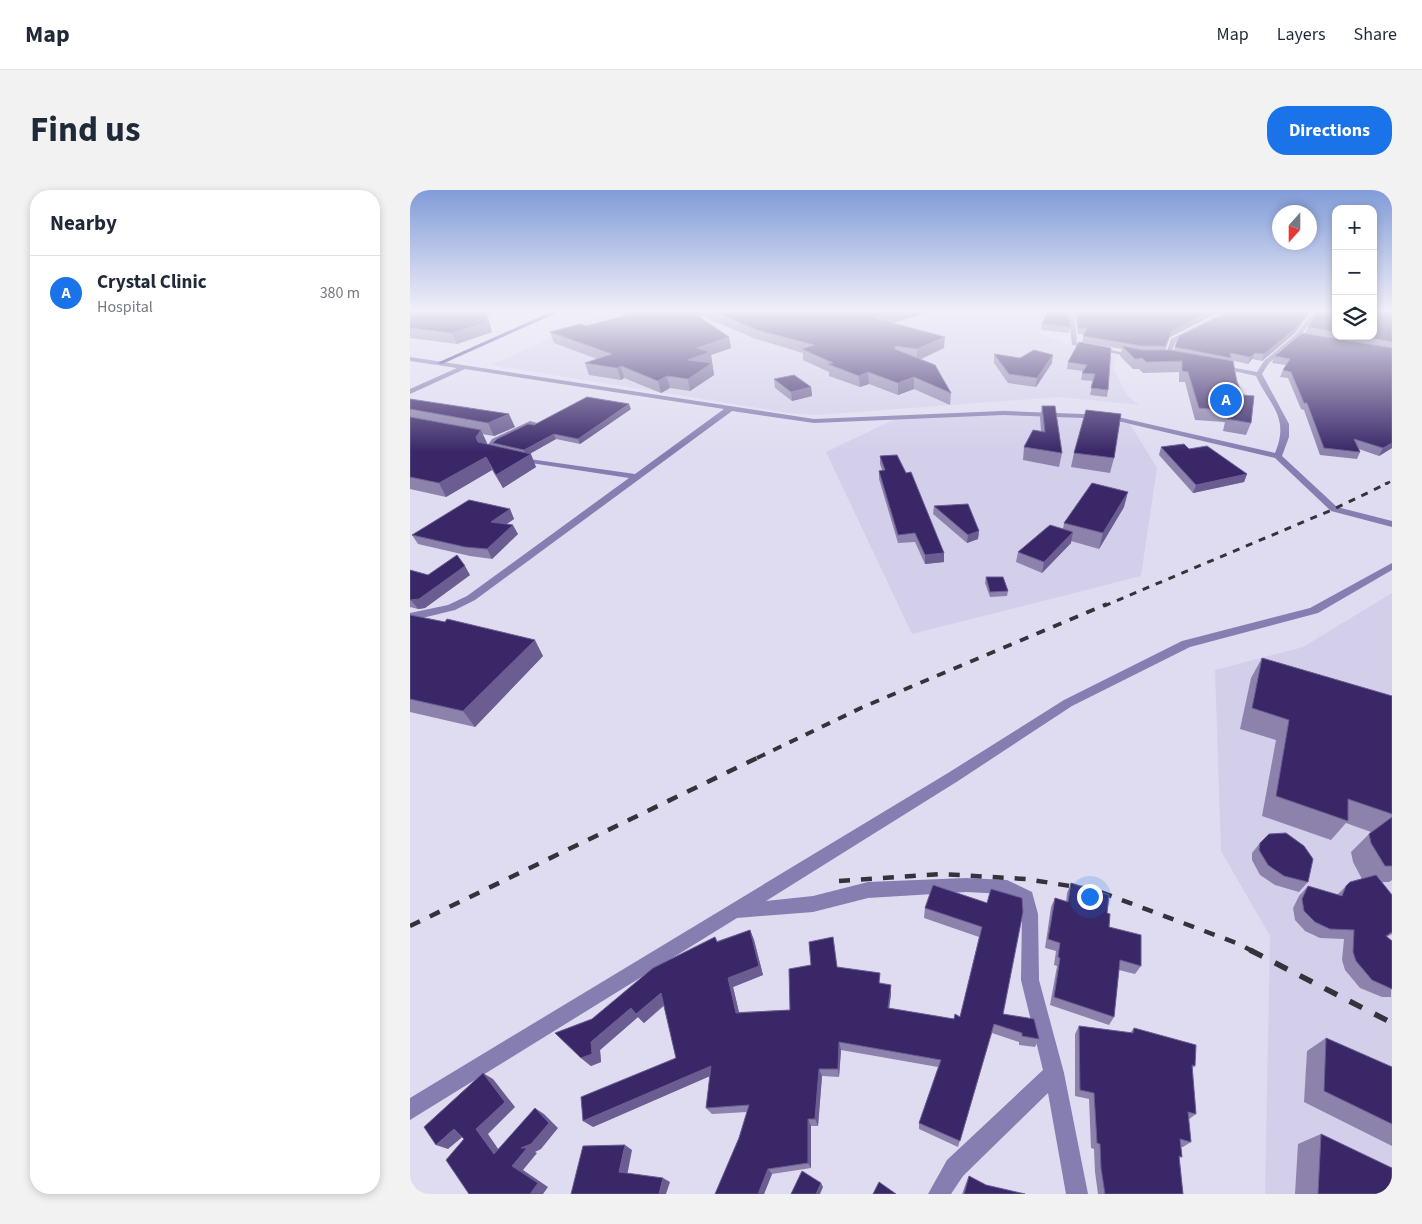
<!DOCTYPE html>
<html lang="en">
<head>
<meta charset="utf-8">
<style>
	:root { --surface:#fff; --page:#f2f2f3; --text:#1f2937; --muted:#747a83; --line:#e0e1e3; --accent:#1a73e8 }
	body { margin:0; font-family:"Source Sans 3",sans-serif; background:var(--page); color:var(--text) }
	.controls { position:absolute; right:15px; top:15px; display:grid; overflow:hidden; border-radius:10px; box-shadow:0 2px 8px #0003 }
	.controls button { width:45px; height:45px; display:grid; place-items:center; padding:0; border:0; border-bottom:1px solid var(--line); background:var(--surface); color:var(--text); font:25px sans-serif }
	.compass { position:absolute; left:862px; top:15px; width:45px; height:45px; border-radius:50%; background:var(--surface); box-shadow:0 2px 8px #0003; rotate:201deg }
	.you { position:absolute; left:679px; top:706px; width:18px; height:18px; margin:-12px; border:4px solid #fff; border-radius:50%; background:#1a73e8; box-shadow:0 0 0 8px #1a73e833 }
	.badge { display:grid; place-items:center; width:32px; height:32px; border-radius:50%; background:var(--accent); color:#fff; font-size:16px; font-weight:700 }
	.pin { position:absolute; translate:-50% -50%; border:2px solid #fff; box-shadow:0 1px 5px #0006 }
	.list { margin:0; padding:0; list-style:none }
	h2 { display:flex; justify-content:space-between; align-items:center; height:65px; margin:0; padding:0 20px; font-size:21px }
	h2 small { font-size:16px; font-weight:400; color:var(--muted) }
	.list li { display:grid; grid-template-columns:32px 1fr auto; gap:15px; align-items:center; box-sizing:border-box; height:75px; padding:0 20px; border-top:1px solid var(--line) }
	.list b { display:block; font-size:19px; white-space:nowrap }
	.list p { margin:0; font-size:16px; white-space:nowrap; color:var(--muted) }
	.list em { font-size:16px; font-style:normal; color:var(--muted) }
	.icon { flex:none; width:28px; height:28px; fill:none; stroke:currentColor; stroke-width:2; stroke-linecap:round; stroke-linejoin:round }
	.map { position:relative; flex:none; width:982px; height:1004px; overflow:hidden; border-radius:20px }
	header { display:flex; align-items:center; gap:30px; box-sizing:border-box; height:70px; padding:0 25px; background:var(--surface); border-bottom:1px solid var(--line) }
	header strong { font-size:24px }
	nav { display:flex; gap:28px; margin-inline-start:auto; font-size:18px }
	.intro { display:flex; align-items:center; justify-content:space-between; box-sizing:border-box; height:120px; padding:0 30px }
	h1 { margin:0; font-size:35px }
	.button { padding:12px 22px; border-radius:20px; background:var(--accent); color:#fff; font-size:18px; font-weight:700 }
	main { display:flex; gap:30px; padding:0 30px }
	aside { flex:1; background:var(--surface); border-radius:20px; box-shadow:0 2px 8px #0003 }
	.map>svg:first-child { display:block }
	.built { fill:#d3cfeb }
	.lines { fill:none; stroke-linecap:round; stroke-linejoin:round }
	.minor { fill:#867db0; fill-rule:evenodd }
	.major { fill:#432681; fill-rule:evenodd }
	.rail-far4 { stroke:#34323b; stroke-width:2.5; stroke-dasharray:5.5 5.5; stroke-linecap:butt }
	.rail-far3 { stroke:#34323b; stroke-width:3; stroke-dasharray:7 7; stroke-linecap:butt }
	.rail-far2 { stroke:#34323b; stroke-width:4; stroke-dasharray:9 9; stroke-linecap:butt }
	.rail-far1 { stroke:#34323b; stroke-width:4.5; stroke-dasharray:11 11; stroke-linecap:butt }
	.rail { stroke:#34323b; stroke-width:5.5; stroke-dasharray:14 14; stroke-linecap:butt }
	.wall { fill:#8c82ac }
	.shaded-wall { fill:#6b5d91 }
	.building { fill:#392768; stroke:#6b5d91 }
</style>
</head>
<body>
<header>
<strong>Map</strong>
<nav><a>Map</a><a>Layers</a><a>Share</a></nav>
</header>
<div class="intro"><h1>Find us</h1><a class="button">Directions</a></div>
<main>
<aside>
<h2>Nearby<small></small></h2>
<ul class="list">
<li><span class="badge">A</span><div><b>Crystal Clinic</b><p>Hospital</p></div><em>380 m</em></li>
</ul>
</aside>
<div class="map">
<svg width="982" height="1004" viewBox="0 0 982 1004">
	<rect width="100%" height="100%" fill="#dfdcf1"/>
	<!-- built -->
	<g class="built">
		<polygon points="198,121 637,121 629,143 674,161 706,166 703,178 717,205 729,215 649,207 407,225 379,223 82,175"/>
		<polygon points="596,220 720,234 747,278 731,386 502,444 416,262 485,229"/>
		<polygon points="982,403 982,1004 855,1004 860,746 811,661 805,480 893,457"/>
	</g>
	<g class="lines">
		<!-- minor -->
		<g class="minor">
			<polygon points="658,121 664,121 667,153 730,166 727,168 662,155"/>
			<polygon points="809,121 815,121 813,127 766,151 760,165 767,167 767,169 755,167 761,149 808,125"/>
			<path d="M 904,121 L 909,121 L 890,146 L 859,173 L 852,184 L 879,234 L 879,247 L 872,266 L 927,317 L 982,331 L 982,337 L 921,321 L 865,268 L 699,229 L 593,225 L 404,233 L 322,221 L 65,410 L 45,420 L 0,431 L 0,423 L 38,415 L 57,406 L 219,288 L 108,271 L 105,271 L 105,267 L 225,284 L 314,219 L 55,179 L 0,204 L 0,199 L 47,178 L 0,171 L 0,167 L 404,229 L 593,221 L 699,225 L 865,263 C 880,227 860,216 846,186 L 806,177 L 809,175 L 847,182 L 854,171 L 886,144 Z"/>
			<polygon points="120,231 127,233 88,253 83,260 89,261 89,265 74,261 82,249"/>
			<polygon points="982,373 982,380 908,423 780,457 662,516 548,591 356,711 403,706 458,692 556,688 597,690 622,702 628,724 629,790 654,883 678,1004 656,1004 638,903 553,986 541,1004 518,1004 537,970 633,880 611,790 612,724 609,712 595,704 556,702 458,708 403,722 327,728 0,930 0,908 538,583 654,510 772,451 900,418"/>
		</g>
		<!-- major -->
		<polygon class="major" points="143,121 151,121 32,174 27,173"/>
		<!-- rail-far4 -->
		<polyline class="rail-far4" points="975,294 982,291"/>
		<!-- rail-far3 -->
		<polyline class="rail-far3" points="694,416 924,319 978,293"/>
		<!-- rail-far2 -->
		<polyline class="rail-far2" points="347,568 453,517 697,414"/>
		<!-- rail-far1 -->
		<g class="rail-far1">
			<polyline points="429,691 531,684 616,689 685,700 829,754 842,761"/>
			<polyline points="0,736 349,567"/>
		</g>
		<!-- rail -->
		<polyline class="rail" points="840,760 982,833"/>
	</g>
	<!-- wall -->
	<g class="wall">
		<polygon points="0,121 89,121 77,125 82,142 47,154 0,148"/>
		<polygon points="209,121 513,121 513,124 483,133 534,158 510,169 541,203 540,215 504,199 488,205 459,194 450,197 419,186 419,182 393,170 393,163 346,149 292,126 291,128 319,147 321,158 301,165 304,185 280,201 260,198 251,203 214,188 211,190 179,185 175,173 187,169 144,153 140,142 176,136 210,127"/>
		<polygon points="664,121 807,121 806,124 760,147 755,160 764,160 769,146 816,123 816,121 901,121 885,143 852,171 842,169 838,174 820,170 841,233 836,245 813,241 815,232 785,230 775,192 769,192 769,182 733,183 729,179 723,179 710,166 712,159 672,152 674,144 668,144"/>
		<polygon points="926,121 926,146 963,146 982,121 982,258 969,266 949,259 950,262 947,269 910,265 894,220 891,219 878,188 870,187 873,180 876,175 862,173 865,166 954,154 895,143 898,137"/>
		<polygon points="632,134 660,137 659,143 631,140"/>
		<polygon points="669,152 698,200 697,207 680,205 683,191 671,190 673,181 657,179 658,172"/>
		<polygon points="584,164 642,173 626,197 598,193 584,173"/>
		<polygon points="364,189 401,197 402,206 382,211 365,198"/>
		<polygon points="0,209 105,237 84,246 72,244 77,254 84,256 83,253 124,235 221,219 170,254 146,249 119,264 126,277 93,298 82,280 36,307 0,299"/>
		<polygon points="632,216 652,263 649,277 613,270 614,257 631,241 630,228"/>
		<polygon points="751,257 779,259 837,284 834,292 783,303 749,265"/>
		<polygon points="664,263 704,268 700,283 661,277"/>
		<polygon points="470,266 534,372 515,374 505,352 488,353 469,289 469,281 472,280 470,274"/>
		<polygon points="524,316 569,341 568,349 557,353 523,324"/>
		<polygon points="714,317 689,359 661,351 661,353 632,383 606,372 608,362 653,339 654,333"/>
		<polygon points="100,319 104,329 97,334 108,344 82,369 60,366 8,354 2,345"/>
		<polygon points="0,380 18,385 60,385 15,418 8,419 0,417"/>
		<polygon points="576,387 598,401 597,406 580,407 575,393"/>
		<polygon points="0,425 133,466 65,537 0,522"/>
		<polygon points="852,468 982,506 982,690 979,692 972,692 982,705 982,744 977,747 982,751 981,807 972,807 950,798 935,780 932,770 934,749 910,748 895,741 885,730 883,718 889,706 898,696 927,705 936,696 952,689 943,672 941,662 961,642 936,633 921,650 852,626 866,550 830,539 841,488"/>
		<polygon points="850,653 898,692 889,702 865,695 850,685 842,670 842,663"/>
		<polygon points="661,693 697,723 699,737 731,776 725,784 709,780 704,827 699,835 640,815 647,776 644,775 646,761 635,758 641,717 645,708 656,712 657,703"/>
		<polygon points="577,713 593,824 629,849 625,857 609,855 609,852 582,843 548,957 509,939 509,933 528,877 431,860 429,887 412,886 408,936 401,936 401,978 362,984 354,1004 305,1004 329,948 337,922 302,924 296,918 300,886 183,937 266,868 254,816 234,833 228,827 190,860 191,872 181,876 171,868 305,747 307,751 340,740 344,750 353,785 323,797 329,822 380,820 427,777 471,793 481,804 479,818 544,829 550,827 569,747 514,728 515,718"/>
		<polygon points="669,836 720,843 724,838 785,876 782,878 786,924 778,930 781,952 773,957 771,957 772,967 769,968 773,1004 688,1004 685,982 684,959 681,958 679,909 665,906 665,844"/>
		<polygon points="916,848 982,877 982,956 894,912 897,861"/>
		<polygon points="911,944 982,1004 885,1004 888,954"/>
		<polygon points="559,986 576,995 615,1004 552,1004 556,993"/>
	</g>
	<!-- shaded-wall -->
	<g class="shaded-wall">
		<polygon points="75,121 89,121 77,125 82,142 47,154 42,143"/>
		<polygon points="287,121 291,121 292,126 287,135 285,124"/>
		<polygon points="486,121 513,121 513,124 464,138 464,128"/>
		<polygon points="801,121 807,121 806,124 760,147 754,162 755,156 762,141"/>
		<polygon points="899,121 901,121 885,143 852,171 854,164"/>
		<polygon points="319,147 321,158 301,165 304,185 280,201 278,189 278,170 287,158"/>
		<polygon points="535,147 534,158 507,171 507,159"/>
		<polygon points="845,163 842,169 838,174 840,167"/>
		<polygon points="643,165 642,173 626,197 627,188"/>
		<polygon points="211,176 214,188 211,190 207,178"/>
		<polygon points="458,182 459,194 450,197 449,186"/>
		<polygon points="257,186 260,198 251,203 248,191"/>
		<polygon points="504,187 504,199 488,205 488,193"/>
		<polygon points="401,197 402,206 382,211 381,202"/>
		<polygon points="219,214 221,219 170,254 168,249"/>
		<polygon points="99,224 105,237 84,246 78,233"/>
		<polygon points="71,240 77,253 72,260 66,247"/>
		<polygon points="144,244 146,249 116,266 114,260"/>
		<polygon points="982,253 982,258 969,266 973,258"/>
		<polygon points="121,264 126,277 93,298 86,285"/>
		<polygon points="76,267 82,280 36,307 29,293"/>
		<polygon points="837,284 834,292 783,303 786,295"/>
		<polygon points="718,302 714,317 689,359 693,343"/>
		<polygon points="100,319 104,329 85,342 81,332"/>
		<polygon points="103,335 108,344 82,369 77,359"/>
		<polygon points="569,341 568,349 557,353 558,345"/>
		<polygon points="663,342 661,353 632,383 634,372"/>
		<polygon points="534,363 534,372 515,374 515,365"/>
		<polygon points="55,376 60,385 15,418 8,419 1,410"/>
		<polygon points="125,450 133,466 65,537 53,521"/>
		<polygon points="340,740 344,750 353,785 323,797 331,831 326,823 318,788"/>
		<polygon points="481,795 481,804 478,826 478,818"/>
		<polygon points="251,803 257,812 234,833 228,827 190,860 191,872 181,876 171,868 181,852 221,818"/>
		<polygon points="429,852 431,860 429,887 428,879"/>
		<polygon points="301,876 307,883 183,937 173,931"/>
		<polygon points="409,879 412,886 408,936 405,929"/>
		<polygon points="73,883 83,889 105,917 78,944 95,969 84,964 66,939"/>
		<polygon points="125,918 134,924 148,938 131,959 125,962 127,963 113,980 138,997 133,1004 120,1004 102,976 111,958"/>
		<polygon points="398,929 401,936 401,978 398,973"/>
		<polygon points="44,939 56,944 38,959 26,955"/>
		<polygon points="215,955 222,960 217,986 209,982"/>
		<polygon points="358,979 362,984 354,1004 348,1004"/>
		<polygon points="253,988 260,992 256,1004 249,1004"/>
		<polygon points="411,993 413,997 410,1004 406,1004"/>
	</g>
	<!-- building -->
	<g class="building">
		<polygon points="0,121 75,121 78,132 42,143 0,138"/>
		<polygon points="221,121 287,121 285,124 319,147 287,158 300,162 278,170 302,173 278,189 257,186 248,191 211,176 207,178 175,173 202,164 140,142 170,134 176,136 225,123"/>
		<polygon points="304,121 486,121 464,128 535,147 507,159 485,156 485,159 525,175 541,203 504,187 488,193 458,182 449,186 418,174 423,173 392,159 404,155 344,139"/>
		<polygon points="638,121 658,121 660,137 632,134"/>
		<polygon points="666,121 801,121 762,141 755,156 732,156 673,146 677,138 669,138"/>
		<polygon points="816,121 899,121 887,137 854,164 845,163 840,167 820,163 821,168 765,157 769,146 816,123"/>
		<polygon points="908,121 926,121 926,142 898,137"/>
		<polygon points="963,121 982,121 982,152 950,146 963,146"/>
		<polygon points="892,143 982,158 982,253 973,258 944,249 950,262 914,258 897,213 894,213 881,182 873,180 880,169 865,166"/>
		<polygon points="669,152 701,158 698,200 681,198 685,184 672,183 677,175 658,172"/>
		<polygon points="712,156 733,160 760,160 823,171 827,192 833,205 844,206 841,233 817,229 819,221 789,218 778,182 772,181 772,171 736,172 732,168 725,169"/>
		<polygon points="624,160 643,165 627,188 599,184 584,164 610,168"/>
		<polygon points="384,185 401,197 381,202 364,189"/>
		<polygon points="177,207 219,214 168,249 144,244 114,260 83,253 87,249 118,234 124,235"/>
		<polygon points="0,209 99,224 78,233 0,219"/>
		<polygon points="632,216 645,216 652,263 614,257 623,240 635,242"/>
		<polygon points="676,220 711,224 704,268 664,263"/>
		<polygon points="0,227 71,240 66,247 68,252 121,264 86,285 76,267 29,293 0,287"/>
		<polygon points="774,254 779,259 797,256 837,284 786,295 751,257"/>
		<polygon points="487,265 496,283 501,282 534,363 515,365 505,343 488,345 469,281 475,280 470,266"/>
		<polygon points="682,293 718,302 693,343 654,333"/>
		<polygon points="59,310 100,319 81,332 103,335 77,359 55,357 2,345"/>
		<polygon points="558,314 569,341 558,345 524,316"/>
		<polygon points="640,335 663,342 634,372 608,362"/>
		<polygon points="47,365 55,376 9,409 0,410 0,380 18,385"/>
		<polygon points="576,387 593,387 598,401 580,402"/>
		<polygon points="0,425 35,432 37,429 125,450 53,521 0,509"/>
		<polygon points="852,468 982,506 982,624 938,609 938,631 866,606 879,530 842,518"/>
		<polygon points="982,627 982,676 975,676 961,653 959,644"/>
		<polygon points="876,643 894,656 903,669 898,692 874,686 858,675 849,660 850,653 859,644"/>
		<polygon points="966,685 982,705 982,742 976,746 982,751 982,799 962,790 946,771 943,762 944,740 920,739 905,732 894,721 892,709 898,696 932,706 936,696 940,692"/>
		<polygon points="661,693 699,705 697,723 700,724 699,737 731,745 731,776 710,770 704,827 644,807 650,768 648,767 650,753 638,749 645,708 658,712"/>
		<polygon points="523,695 577,713 581,699 612,708 613,722 593,824 624,829 629,849 612,846 612,843 584,834 550,951 509,933 531,870 429,852 428,879 409,879 405,929 398,929 398,973 358,979 348,1004 305,1004 329,948 339,915 296,918 301,876 173,931 171,907 266,868 251,803 226,824 221,818 181,852 182,864 171,868 145,843 182,829 243,778 305,747 307,752 340,740 349,776 318,788 326,823 380,820 379,779 401,775 399,752 423,747 427,777 470,783 469,793 481,795 478,818 544,829 545,824 550,827 572,737 515,718"/>
		<polygon points="669,836 723,843 724,838 786,855 785,876 782,875 786,924 778,922 781,952 770,949 772,967 769,966 773,1004 695,1004 691,978 690,954 687,953 684,903 670,900"/>
		<polygon points="916,848 982,877 982,934 914,901"/>
		<polygon points="73,883 95,912 66,939 84,964 125,918 139,933 121,954 111,958 117,958 102,976 128,993 120,1004 59,1004 36,970 54,949 44,939 26,955 14,937"/>
		<polygon points="911,944 982,978 982,1004 908,1004"/>
		<polygon points="215,955 209,982 253,988 249,1004 161,1004 173,956"/>
		<polygon points="392,981 411,993 406,1004 381,1004"/>
		<polygon points="559,986 576,995 615,1004 554,1004"/>
		<polygon points="469,992 486,1004 463,1004"/>
	</g>
	<!-- sky -->
	<linearGradient id="sky" x2="0" y2="1"><stop stop-color="#819cd8"/><stop offset="0.46" stop-color="#f1eff9"/><stop offset="1" stop-color="#f1eff9" stop-opacity="0"/></linearGradient>
	<rect width="982" height="262" fill="url(#sky)"/>
</svg>
<div class="controls">
<button>+</button>
<button>−</button>
<button><svg class="icon" aria-label="layers" viewBox="0 0 24 24"><path d="M12 4l9 5-9 5-9-5zM3 14l9 5 9-5"/></svg></button>
</div>
<svg class="compass" viewBox="-18 -18 36 36"><path d="M0-13l5 13h-10z" fill="#e53935"/><path d="M0 13l5-13h-10z" fill="#747a83"/></svg>
<div class="you"></div>
<div class="pin badge" style="left:816px;top:210px">A</div>
</div>
</main>
</body>
</html>
